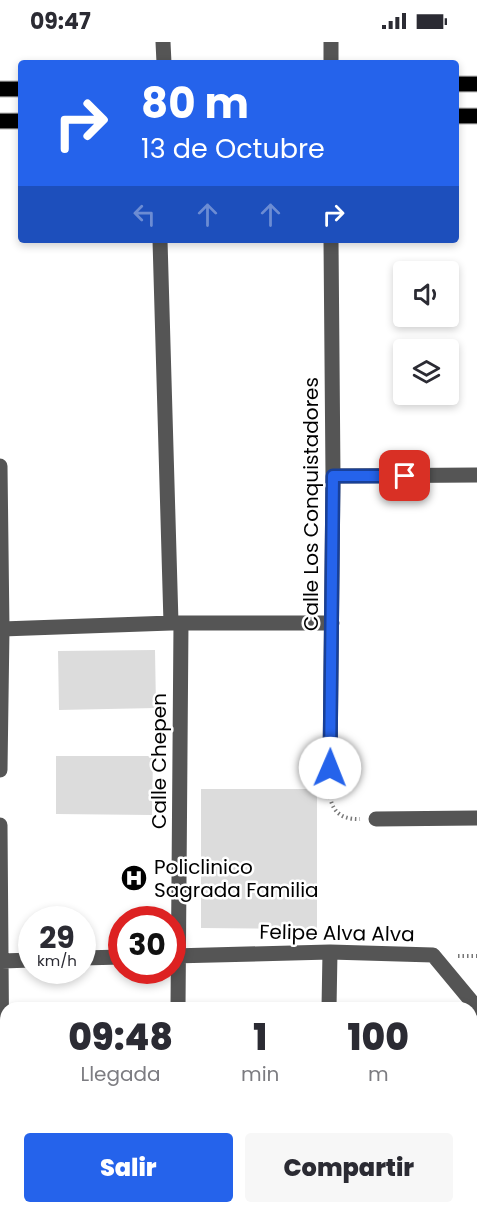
<!DOCTYPE html>
<html lang="es">
<style>
:root{--surface:#fff;--page:#f7f7f7;--text:#2b2b33;--muted:#7c7c81;--accent:#2563eb}
body{margin:0;font-family:Poppins,sans-serif;background:var(--page);color:var(--text);height:100vh;display:flex;flex-direction:column;font-size:22px;white-space:nowrap}
*{box-sizing:border-box;margin:0}
p{font-size:20px;color:var(--muted)}
.icon{flex:none;width:33px;height:33px;fill:none;stroke:currentColor;stroke-width:2;stroke-linecap:round;stroke-linejoin:round}
.map{position:relative;flex:1;overflow:hidden}
.side{position:absolute;left:0px;top:960px;width:477px;height:212px;display:flex;flex-direction:column;background:var(--surface);border-radius:18px 18px 0 0;box-shadow:0 3px 9px #0003}
.side>*{flex:none}
.hud{position:absolute;left:18px;top:18px;width:441px;height:183px;border-radius:6px;box-shadow:0 3px 9px #0003;background:#2563eb;color:#fff;overflow:hidden}
.controls{position:absolute;left:393px;top:219px;display:grid;gap:12px}
.controls a{display:grid;place-items:center;width:66px;height:66px;border-radius:6px;background:var(--surface);box-shadow:0 3px 9px #0003;font-size:30px}
.speed{position:absolute;left:18px;top:864px;display:flex;gap:12px;font-size:30px;font-weight:700;text-align:center}
.speed>*{display:grid;place-content:center;width:78px;height:78px;border-radius:50%;background:var(--surface);box-shadow:0 3px 9px #0003;line-height:1}
.speed small{font-size:15px;font-weight:400}
.speed .limit{border:9px solid #d22;background:#fff;color:#111}
.pin{position:absolute;display:grid;place-items:center;width:51px;height:51px;color:#fff;margin:-26px;border-radius:12px;box-shadow:0 3px 9px #0006}
.me{position:absolute;width:66px;margin:-33px;rotate:1deg;stroke-linejoin:round;filter:drop-shadow(0 0 4px #0008)}
.turn{display:flex;align-items:center;gap:21px;height:126px;padding:0 24px;font-size:27px}
.turn .icon{width:78px;height:78px;stroke-width:2.5}
.turn b{display:block;font-size:42px;line-height:51px}
.lanes{display:flex;align-items:center;height:57px;padding:0 24px;background:#0003;justify-content:center;gap:30px;direction:ltr}
.lanes .off{opacity:.35}
.eta{display:flex;justify-content:space-evenly;align-items:center;height:102px;text-align:center}
.eta b{font-size:36px;font-weight:800;line-height:42px}
.cta{display:flex;gap:12px;margin-top:auto;padding:12px 24px}
.cta a{flex:1;height:69px;border-radius:6px;background:var(--accent);color:#fff;font-size:24px;font-weight:800;line-height:69px;text-align:center}
.cta a+a{background:var(--page);color:var(--text)}
.status{display:flex;justify-content:space-between;align-items:center;height:42px;padding:0 30px;background:var(--surface);direction:ltr}
.status svg{height:16px;fill:currentColor}
.map>svg:first-child{display:block}
.green{fill:#dcdcdc}
.lines{fill:none;stroke-linecap:round;stroke-linejoin:round}
.major-casing{stroke:#dbdbdb;stroke-width:18}
.path{stroke:#777;stroke-width:4;stroke-dasharray:1.5 3;stroke-linecap:butt}
.minor{stroke:#555;stroke-width:15}
.major{stroke:#000;stroke-width:15}
.route-casing{stroke:#184099;stroke-width:15}
.route{stroke:#2563eb;stroke-width:10}
.labels{text-anchor:middle;stroke-width:5;stroke-linejoin:round;paint-order:stroke}
.street-label{font-size:20px;fill:#000;stroke:#fff}
.poi-label{font-size:20px;fill:#000;stroke:#fff;text-anchor:start}
</style>
<div class="status"><b>09:47</b><svg viewBox="0 0 49 12"><path d="M0 12V9h3v3zM5 12V6h3v6zM10 12V3h3v9zM15 12V0h3v12zM26 1h20v11H26zM47 4h2v5h-2z"/></svg></div>
<div class="map">
<svg width="477" height="1171" viewBox="0 0 477 1171">
<rect width="100%" height="100%" fill="#fff"/>
<path class="green" d="M155,608L156,666L59,668L58,609Z
M56,714H153L152,773L56,772Z
M201,747H317V887L201,886Z"/>
<g class="lines">
<defs>
<path id="major" d="M456,42H477
M0,47H21
M456,74H477
M0,79H21"/>
</defs>
<use href="#major" class="major-casing"/>
<path class="path" d="M329,742C329,764 336,778 360,777
M458,914H477"/>
<path class="minor" d="M163,0L164,21
M331,0V21
M160,198L171,581
M0,424L2,587L0,728
M333,434L477,433
M2,587L171,581H332
M330,726L333,434L331,198
M376,777L477,776
M0,783L3,1171
M172,914L330,910L433,913L477,966
M82,916L122,915
M2,919L32,918
M178,966L181,581
M329,966L330,910
M471,1115H477
M327,1166V1171
M175,1171V1166"/>
<use href="#major" class="major"/>
</g>
<g class="lines">
<defs>
<path id="route" d="M330,726L333,434H405"/>
</defs>
<use href="#route" class="route-casing"/>
<use href="#route" class="route"/>
</g>
<defs>
<symbol id="hospital-disc" viewBox="-11 -11 22 22"><circle r="9.5" fill="#000" stroke="#fff"/><path d="M-5-5h3v3.5h4V-5h3V5h-3V1.5h-4V5h-3Z" fill="#fff"/></symbol>
</defs>
<g fill-rule="evenodd">
<use href="#hospital-disc" x="119" y="821" width="30" height="30"/>
</g>
<g class="labels">
<g class="street-label">
<text transform="translate(311 462) rotate(-90)" y="7">Calle Los Conquistadores</text>
<text transform="translate(159 719) rotate(-90)" y="7">Calle Chepen</text>
<text transform="translate(337 891) rotate(1)" y="7">Felipe Alva Alva</text>
</g>
<g class="poi-label">
<text x="154" y="832">Policlinico<tspan x="154" dy="23">Sagrada Familia</tspan></text>
</g>
</g>
</svg>
<div class="controls">
<a><svg class="icon" aria-label="sound" viewBox="0 0 24 24"><path d="M4 9h4l5-4v14l-5-4H4zM17 9q2 3 0 6"/></svg></a>
<a><svg class="icon" aria-label="layers" viewBox="0 0 24 24"><path d="M12 4l9 5-9 5-9-5zM3 14l9 5 9-5"/></svg></a>
</div>
<div class="speed"><div>29<small>km/h</small></div><div class="limit">30</div></div>
<div class="pin" style="left:405px;top:434px;background:#d93025"><svg class="icon" aria-label="arrive" viewBox="0 0 24 24"><path d="M6 21V4h12l-3 4 3 4H6"/></svg></div>
<svg class="me" style="left:330px;top:726px" viewBox="-20 -20 40 40"><circle r="19" fill="#fff"/><path d="M0-13L10 11 0 6-10 11z" fill="#2563eb"/></svg>
<div class="hud">
<div class="turn"><svg class="icon" aria-label="right" viewBox="0 0 24 24"><path d="M7 20v-9h11M14 6l5 5-5 5"/></svg><div><b>80 m</b>13 de Octubre</div></div>
<div class="lanes"><svg class="icon off" aria-label="left" viewBox="0 0 24 24"><path d="M17 20v-9H6M10 6l-5 5 5 5"/></svg><svg class="icon off" aria-label="ahead" viewBox="0 0 24 24"><path d="M12 20V5M6 11l6-6 6 6"/></svg><svg class="icon off" aria-label="ahead" viewBox="0 0 24 24"><path d="M12 20V5M6 11l6-6 6 6"/></svg><svg class="icon" aria-label="right" viewBox="0 0 24 24"><path d="M7 20v-9h11M14 6l5 5-5 5"/></svg></div>
</div>
<section class="side">
<div class="eta">
<div><b>09:48</b><p>Llegada</p></div>
<div><b>1</b><p>min</p></div>
<div><b>100</b><p>m</p></div>
</div>
<div class="cta"><a>Salir</a><a>Compartir</a></div>
</section>
</div>
